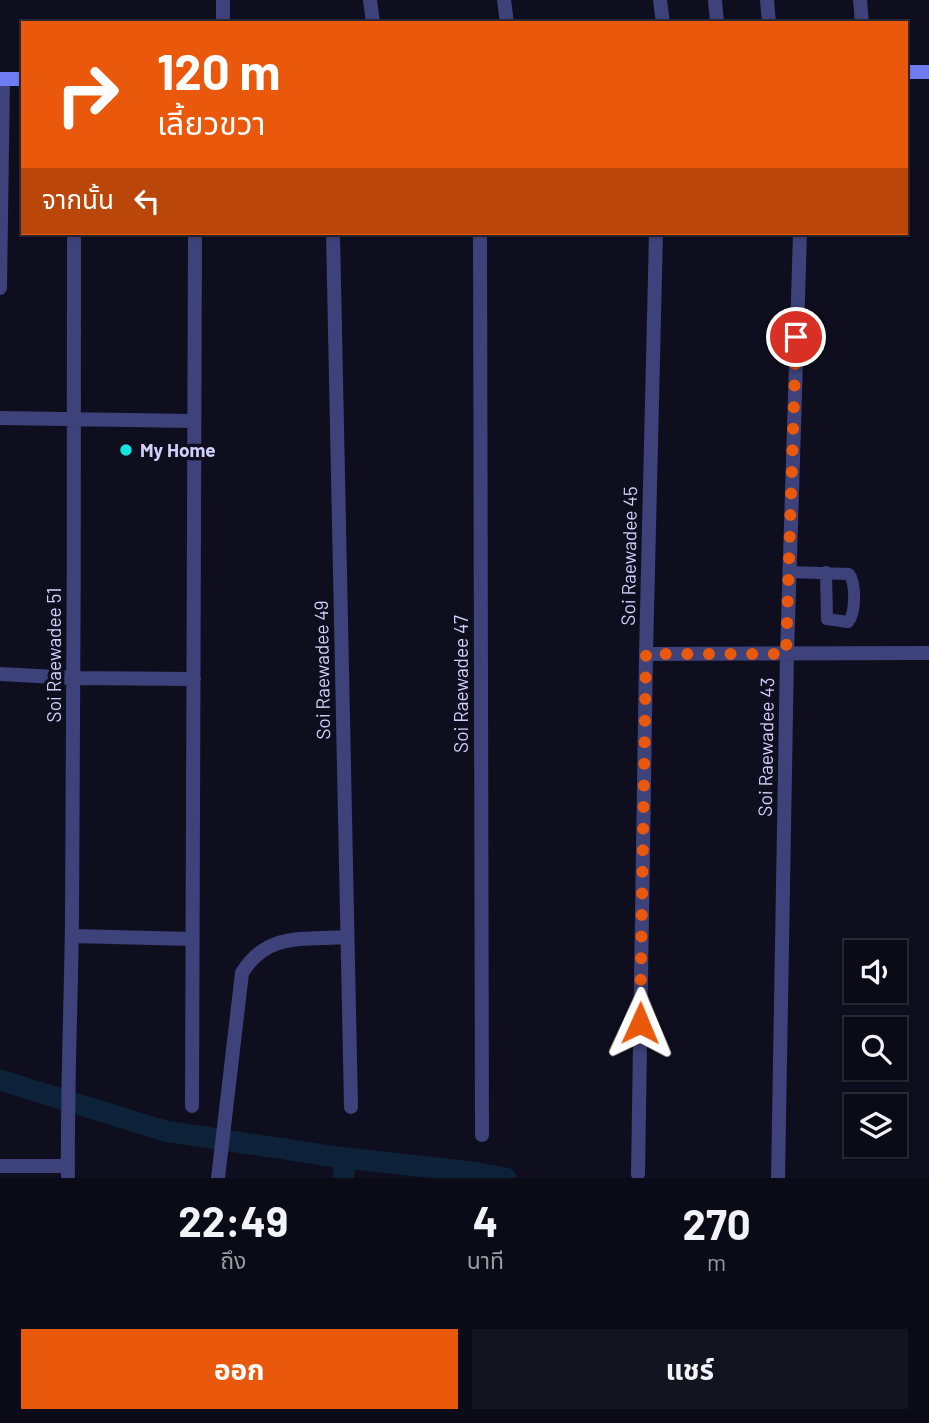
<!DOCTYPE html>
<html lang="th">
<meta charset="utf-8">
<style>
:root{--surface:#0b0a17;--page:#141320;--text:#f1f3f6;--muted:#9a9aa1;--line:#2b2b36;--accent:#ea580c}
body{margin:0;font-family:Barlow,"Noto Sans Thai",sans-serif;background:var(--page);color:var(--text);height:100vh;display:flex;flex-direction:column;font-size:26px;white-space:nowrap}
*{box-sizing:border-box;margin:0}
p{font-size:23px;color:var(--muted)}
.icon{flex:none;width:38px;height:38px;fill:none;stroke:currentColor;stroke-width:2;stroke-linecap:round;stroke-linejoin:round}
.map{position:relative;height:1178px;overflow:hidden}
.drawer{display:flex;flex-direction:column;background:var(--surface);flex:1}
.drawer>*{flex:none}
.guide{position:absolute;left:21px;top:21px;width:887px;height:214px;border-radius:0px;box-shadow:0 2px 5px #0004,0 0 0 2px var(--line);background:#ea580c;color:#fff;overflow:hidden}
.fabs{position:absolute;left:844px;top:940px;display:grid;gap:14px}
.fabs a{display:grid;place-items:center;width:63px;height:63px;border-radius:0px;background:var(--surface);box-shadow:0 2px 5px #0004,0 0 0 2px var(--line);font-size:35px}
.pin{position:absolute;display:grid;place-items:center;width:60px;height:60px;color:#fff;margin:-30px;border:4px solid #fff;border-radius:50%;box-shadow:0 2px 7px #0007}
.me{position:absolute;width:77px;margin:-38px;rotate:1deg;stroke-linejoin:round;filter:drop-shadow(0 0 5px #0008)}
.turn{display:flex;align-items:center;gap:24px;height:147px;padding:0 21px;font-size:32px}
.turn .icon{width:91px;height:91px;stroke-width:2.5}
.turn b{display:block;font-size:49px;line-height:60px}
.then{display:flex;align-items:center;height:66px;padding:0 21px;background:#0003;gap:14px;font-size:26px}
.eta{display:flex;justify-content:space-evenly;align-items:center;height:119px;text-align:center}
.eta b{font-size:42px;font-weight:700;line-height:49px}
.primary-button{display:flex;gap:14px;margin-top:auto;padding:14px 21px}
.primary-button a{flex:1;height:80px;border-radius:0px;background:var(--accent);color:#fff;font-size:28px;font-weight:700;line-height:80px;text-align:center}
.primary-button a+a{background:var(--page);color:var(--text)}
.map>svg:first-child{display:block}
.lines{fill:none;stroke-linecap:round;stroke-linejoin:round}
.canal{stroke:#0d2239;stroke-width:21}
.lane{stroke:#3d427a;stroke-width:12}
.street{stroke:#3d427a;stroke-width:14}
.secondary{stroke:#6f7cf3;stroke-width:14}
.route{stroke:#ea580c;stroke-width:12;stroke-dasharray:0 21.6}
.poi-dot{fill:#13e4e0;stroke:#0f0e1f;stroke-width:2.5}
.labels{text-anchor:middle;stroke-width:7;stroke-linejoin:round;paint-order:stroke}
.poi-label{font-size:19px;font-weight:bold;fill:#d0d0fb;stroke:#0f0e1f;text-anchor:start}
.street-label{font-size:19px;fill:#d0d0fb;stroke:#0f0e1f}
</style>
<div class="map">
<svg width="929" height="1178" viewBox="0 0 929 1178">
<rect width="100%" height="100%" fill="#0f0e1f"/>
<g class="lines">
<path class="canal" d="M0,1080L165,1131L337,1157L472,1172L506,1178
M337,1157L346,1158L343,1178"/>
<path class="lane" d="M789,572L849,574C856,583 856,613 848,622L827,619L826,572"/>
<path class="street" d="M223,0V23
M370,0L373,23
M504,0L507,23
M660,0L663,23
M715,0L717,23
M767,0L769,23
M860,0L862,23
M333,233L351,1107
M480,233L482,1135
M0,288L3,79
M0,418L193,421
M646,654L929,653
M0,674L74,678L194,679
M72,936L192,939
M192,1106L195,233
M0,1166H68
M638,1174L646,654L656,233
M68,1178C67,1092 71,1006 72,919C74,690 74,462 74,233
M218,1178L242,973C267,932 303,940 347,937
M778,1178L787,654L800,233"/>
<path class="secondary" d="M906,72H929
M0,79H23"/>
</g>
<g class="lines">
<path class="route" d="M640,1023L646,654H786L796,337"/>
</g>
<circle class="poi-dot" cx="126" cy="450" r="7"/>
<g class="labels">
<g class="poi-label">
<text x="140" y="457">My Home</text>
</g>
<g class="street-label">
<text transform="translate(629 556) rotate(-89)" y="7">Soi Raewadee 45</text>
<text transform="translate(54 655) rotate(-90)" y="7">Soi Raewadee 51</text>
<text transform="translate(322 670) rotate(-91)" y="7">Soi Raewadee 49</text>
<text transform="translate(461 684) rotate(-90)" y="7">Soi Raewadee 47</text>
<text transform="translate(766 747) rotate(-89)" y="7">Soi Raewadee 43</text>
</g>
</g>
</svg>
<div class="fabs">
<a><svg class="icon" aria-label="sound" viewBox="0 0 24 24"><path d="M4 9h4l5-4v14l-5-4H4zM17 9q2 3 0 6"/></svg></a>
<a><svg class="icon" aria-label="search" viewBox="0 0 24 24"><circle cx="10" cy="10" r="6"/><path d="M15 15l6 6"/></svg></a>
<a><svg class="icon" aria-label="layers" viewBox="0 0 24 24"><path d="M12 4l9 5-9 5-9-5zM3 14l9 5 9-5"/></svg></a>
</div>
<div class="pin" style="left:796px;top:337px;background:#d93025"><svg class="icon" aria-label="arrive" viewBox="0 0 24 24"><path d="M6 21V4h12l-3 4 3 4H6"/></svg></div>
<svg class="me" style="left:640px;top:1023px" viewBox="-20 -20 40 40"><path d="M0-17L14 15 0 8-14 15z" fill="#ea580c" stroke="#fff" stroke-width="4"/></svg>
<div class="guide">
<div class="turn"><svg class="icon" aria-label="right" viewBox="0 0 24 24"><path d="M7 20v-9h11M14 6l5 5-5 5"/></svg><div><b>120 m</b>เลี้ยวขวา</div></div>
<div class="then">จากนั้น<svg class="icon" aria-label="left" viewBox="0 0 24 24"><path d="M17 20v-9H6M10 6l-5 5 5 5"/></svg></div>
</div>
</div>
<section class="drawer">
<div class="eta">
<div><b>22:49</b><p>ถึง</p></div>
<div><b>4</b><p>นาที</p></div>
<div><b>270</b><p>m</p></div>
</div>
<div class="primary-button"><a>ออก</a><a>แชร์</a></div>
</section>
